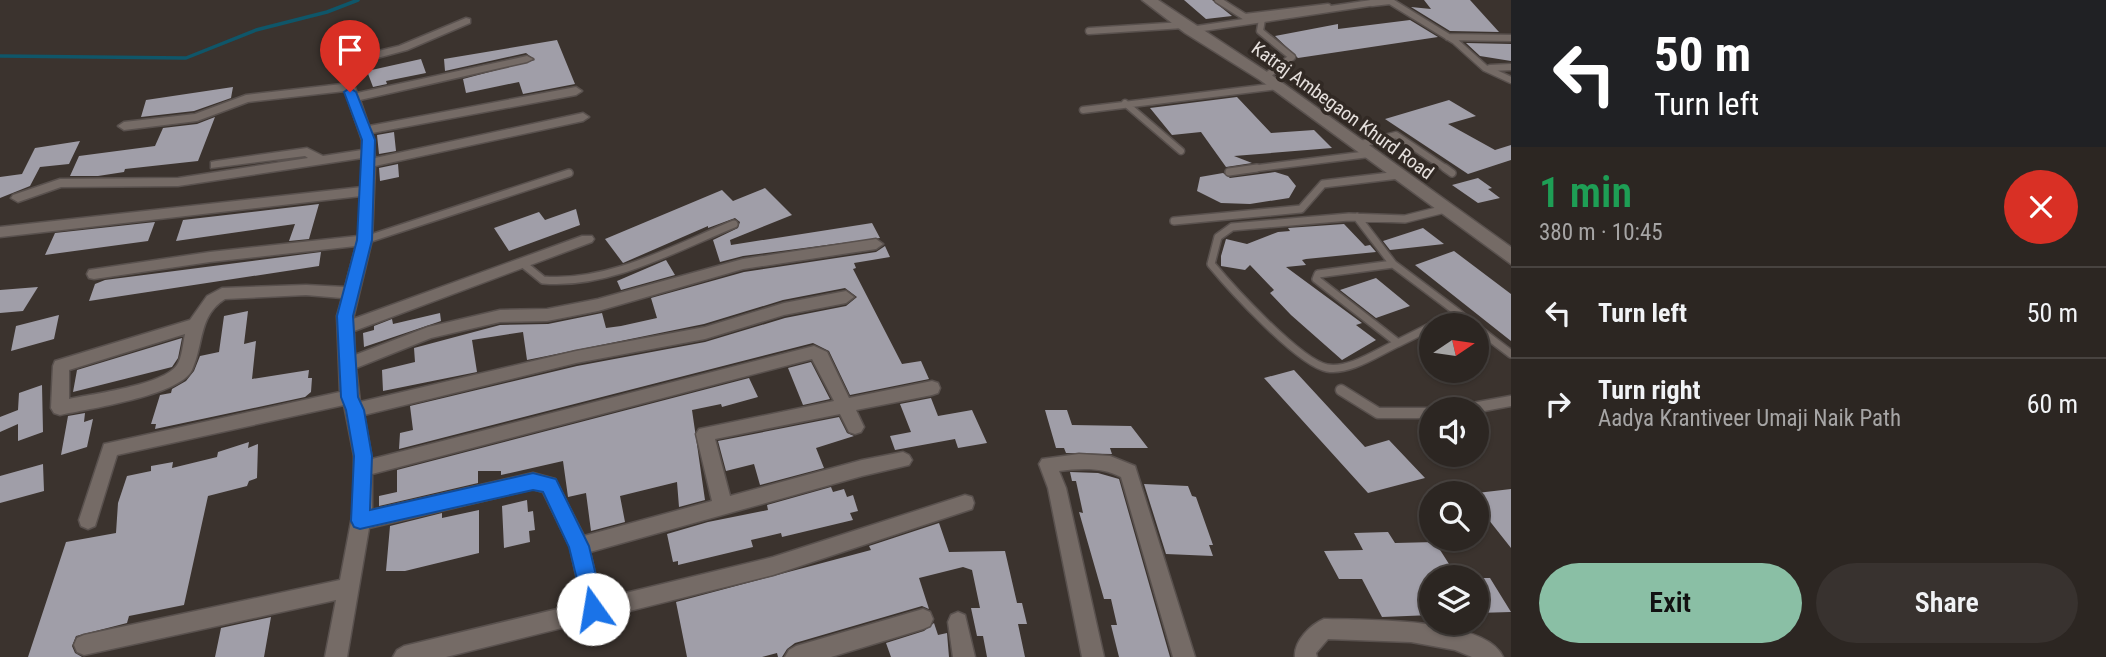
<!DOCTYPE html>
<meta charset="utf-8">
<style>
:root{--surface:#2c2622;--page:#38322f;--text:#f1f3f6;--muted:#a6a5a5;--line:#484340;--accent:#8abfa5}
body{margin:0;font-family:"Roboto Condensed",sans-serif;background:var(--page);color:var(--text);height:100vh;display:flex;flex-direction:column;font-size:26px;white-space:nowrap}
*{box-sizing:border-box;margin:0}
p{font-size:23px;color:var(--muted)}
.icon{flex:none;width:38px;height:38px;fill:none;stroke:currentColor;stroke-width:2;stroke-linecap:round;stroke-linejoin:round}
.map{position:relative;flex:1;overflow:hidden}
.panel{display:flex;flex-direction:column;background:var(--surface);width:595px}
.panel>*{flex:none}
.top-card{background:#202124;color:#fff;overflow:hidden}
.needle{width:46px;rotate:77deg}
.buttons{position:absolute;left:1419px;top:313px;display:grid;gap:14px}
.buttons a{display:grid;place-items:center;width:70px;height:70px;border-radius:50%;background:var(--surface);box-shadow:0 2px 5px #0004,0 0 0 2px var(--line);font-size:35px}
.pin{position:absolute;display:grid;place-items:center;width:60px;height:60px;color:#fff;margin:-72px -30px;border-radius:50% 50% 50% 0;rotate:-45deg;box-shadow:0 0 7px #0007}
.pin .icon{rotate:45deg}
.me{position:absolute;width:77px;margin:-38px;rotate:347deg;stroke-linejoin:round;filter:drop-shadow(0 0 5px #0008)}
.turn{display:flex;align-items:center;gap:24px;height:147px;padding:0 28px;font-size:32px}
.turn .icon{width:91px;height:91px;stroke-width:2.5}
.turn b{display:block;font-size:49px;line-height:60px}
.round{display:grid;place-items:center;flex:none;width:74px;height:74px;border-radius:37px;background:var(--page)}
.headline{display:flex;align-items:center;justify-content:space-between;height:119px;padding:0 28px}
h1{font-size:42px;font-weight:600;line-height:52px;color:#1e9e55}
.button{display:flex;gap:14px;margin-top:auto;padding:14px 28px}
.button a{flex:1;height:80px;border-radius:42px;background:var(--accent);color:#111;font-size:28px;font-weight:600;line-height:80px;text-align:center}
.button a+a{background:var(--page);color:var(--text)}
ul{padding:0;list-style:none}
li{display:flex;align-items:center;gap:21px;height:91px;padding:0 28px;border-top:2px solid var(--line)}
li div{flex:1}
li b{display:block;font-size:26px}
li em{font-style:normal}
main{display:flex;flex:1;min-height:0}
.map>svg:first-child{display:block}
.lines{fill:none;stroke-linecap:round;stroke-linejoin:round}
.stream{stroke:#0f5669;stroke-width:3.5}
.building{fill:#a09ea8}
.lane-far2-casing{stroke:#59514e;stroke-width:9}
.lane-far1-casing{stroke:#59514e;stroke-width:10}
.lane-casing{stroke:#59514e;stroke-width:13}
.street-casing{stroke:#59514e;stroke-width:3}
.secondary-casing{stroke:#59514e;stroke-width:3}
.lane-far2{stroke:#756b66;stroke-width:6}
.lane-far1{stroke:#756b66;stroke-width:7}
.lane{stroke:#756b66;stroke-width:10}
.street{fill:#756b66;fill-rule:evenodd}
.secondary{fill:#756b66;fill-rule:evenodd}
.route{fill:#1a73e8;stroke:#114b97;stroke-width:2}
.labels{text-anchor:middle;stroke-width:7;stroke-linejoin:round;paint-order:stroke}
.far-street-label{font-size:19px;fill:#e6e0dd;stroke:#312924}
</style>
<main>
<div class="map">
<svg width="1511" height="657" viewBox="0 0 1511 657">
<rect width="100%" height="100%" fill="#3b332e"/>
<g class="lines">
<path class="stream" d="M0,56L186,58L256,30L327,12L358,0"/>
</g>
<path class="building" d="M1184,0H1212L1232,16L1206,19Z
M1424,0H1470L1499,32L1450,31L1411,7L1431,9Z
M1410,20L1438,37L1298,58L1275,36L1338,24V29Z
M557,40L575,84L523,94L519,82L466,93L463,79L535,60L526,53L445,71L444,59Z
M1466,43L1511,44V61L1480,56Z
M421,59L426,73L386,81L387,84L373,87L367,71Z
M233,87L231,98L194,111L141,117L146,100Z
M1237,97L1271,133L1314,130L1332,148L1234,156L1252,163L1226,167L1201,132L1172,135L1150,108Z
M1449,100L1476,116L1448,124L1495,150L1511,145V160L1468,174L1385,119Z
M215,117L198,161L125,169L124,172L98,176H70L79,156L155,146L163,128L197,124Z
M394,132L396,151L379,154L377,135Z
M80,141L69,164L40,167L30,186L0,198V177L22,174L35,148Z
M398,164L399,177L380,181L379,168Z
M1275,172L1288,176L1296,186L1289,198L1250,204L1221,203L1197,191L1200,177L1223,173L1230,178Z
M1478,178L1492,188L1488,189L1500,198L1478,203L1452,185Z
M765,188L792,215L730,240L731,245L872,223L880,238L743,256L720,262L713,240L738,228L740,222L735,218L708,228V226L623,263L605,239L722,190L733,201Z
M319,204L309,239L289,241L295,224L176,241L183,220Z
M576,209L580,225L509,251L494,228L539,212L545,220Z
M155,222L148,241L45,255L55,233Z
M1344,224L1365,246L1370,245L1376,252L1306,259L1302,260L1306,265L1286,267L1362,323L1356,325L1376,340L1342,360L1291,315L1270,293L1274,290L1250,265L1245,270L1221,266V256L1226,239L1247,244L1278,232L1290,231L1288,228Z
M1423,228L1444,244L1390,250L1383,241Z
M885,246L890,257L854,263L856,268L853,269L902,364L921,361L929,379L850,395L829,351L813,343L399,449L400,433L413,430L410,406L577,366L705,342L785,318L846,306L857,297L845,288L783,300L704,324L527,360L523,332L472,340L477,372L383,391L382,370L415,362L414,348L500,325L548,324L602,313L606,328L621,326L657,318L651,298L744,272L876,252Z
M1454,251L1511,294V341L1415,265Z
M321,252L319,266L89,301L95,284L105,280Z
M666,260L675,275L621,290L617,281Z
M1376,278L1410,306L1376,318L1340,290Z
M38,287L23,311L0,313V290Z
M248,311L244,344L256,341L252,379L309,370L308,378H312L311,392L305,397L155,429L156,424H151L160,395L171,393L172,389L186,381L194,371L200,356L219,352L224,316Z
M440,313L441,321L364,347L363,333L374,330V326L392,319L393,324Z
M59,315L54,339L11,351L16,326Z
M182,338L178,358L172,367L73,392L77,370Z
M811,362L830,399L803,405L788,368Z
M1294,370L1365,447L1389,440L1425,478L1368,493L1264,378Z
M749,378L758,397L722,407L721,404L692,410L705,500L679,507L677,482L620,496L625,522L591,531L586,493L568,497L563,461L501,475V471H478V483L379,506V496L397,492V470Z
M42,385L43,432L18,441V424L0,432V417L18,410L19,393Z
M931,398L938,416L972,410L987,443L958,448L955,439L895,450L890,436L911,432L900,404Z
M1045,410H1067L1072,425L1131,426L1148,448H1110L1112,454L1066,453L1064,448H1056Z
M85,413L84,422L93,419L87,447L61,455L68,416Z
M839,417L847,433L854,436L816,448L824,468L760,485L754,464L726,471L718,441Z
M249,442L248,448L258,444L257,478L249,481L247,486L208,496L184,605L129,616L127,623L76,636L72,646L75,653L82,657H28L66,542L116,533L118,503L127,476L151,471V466L173,462L172,468L217,457L218,452Z
M43,464L44,491L0,503V476Z
M1070,472L1098,473L1119,479L1170,657H1119L1111,625H1117L1111,599H1104L1079,512L1083,513L1076,481H1072Z
M1144,484L1188,486L1192,496L1196,497L1213,545H1209L1213,556L1166,554Z
M831,487L833,492L844,489L847,497L853,495L858,511L850,513L853,520L782,537L781,533L751,540L753,547L678,565V561L673,562L667,534L708,522L768,510L767,505Z
M1511,489V548L1477,505V493Z
M527,500L528,512L533,511L535,530L529,531L530,542L504,548L502,506Z
M479,510V553L405,571H386L390,526L442,513V518Z
M939,523L949,552L1005,551L1017,603H1022L1027,624H1018L1025,657H987L983,636H977L971,608H980L972,570L963,567L919,578L929,609L922,606L795,643L787,649L782,657H778L777,653L762,657H687L676,602L871,550L869,546Z
M1388,532L1395,543L1435,542L1456,575L1432,576V615L1382,617L1362,579H1339L1324,551L1363,550L1354,533Z
M1477,578H1490L1511,612L1477,613Z
M271,617L264,657H215L221,628Z
M934,623L938,635L947,633L949,657H891L886,643L924,631Z"/>
<g class="lines">
<defs>
<path id="lane-far2" d="M1218,0L1245,17L1328,7
M1372,3L1390,1L1455,41L1485,68L1511,80
M1262,19L1260,31L1292,57L1265,77
M1089,31L1183,25
M1448,37L1511,38
M1490,68L1511,67
M1125,103L1181,151
M1083,110L1278,86
M1357,145L1396,135L1448,170
M1243,170L1369,154"/>
<path id="lane-far1" d="M1445,168L1452,173
M1229,172L1257,168
M1357,217L1393,264L1457,312
M1174,221L1301,209L1323,184L1399,175
M365,240L569,173
M522,263L543,280C608,286 675,248 734,224
M1393,264L1318,274L1316,279L1398,343L1432,326
M1432,326L1457,312L1474,326
M1477,328L1511,354
M1398,343C1378,352 1350,372 1327,368C1299,363 1230,287 1211,264L1218,237L1232,227L1349,217L1405,219L1445,209"/>
<path id="lane" d="M1341,390L1378,413H1432
M1462,410L1511,401"/>
<path id="street" d="M1371,0L1376,1V5L1190,33L1185,30L1190,27Z
M466,18L470,19V23L407,50L347,66L357,93L527,56L533,59L527,62L360,100L369,126L576,87L582,91L576,95L372,133L375,158L583,113L589,117L583,121L375,166L372,240L353,319L582,236H592L594,239L592,242L354,331L355,355L428,327L500,310L547,309L598,299L743,259L876,239L883,244L876,249L743,269L598,311L547,321L500,322L431,338L356,368L360,402L576,351L705,327L784,303L846,291L854,297L846,303L784,315L705,339L576,363L364,415L372,459L814,346L827,352L849,398L932,381L938,383L940,388L938,393L932,395L856,410L864,427L861,432L855,434L849,432L840,414L715,439L730,496L862,460L903,452L909,455L912,460L909,465L862,476L590,552L601,599L773,557L965,495L972,497L974,503L972,509L773,575L446,657H393L397,650L404,646L582,603L570,547L543,492L533,489L369,528L347,657H325L336,600L84,655L77,652L74,645L77,638L84,635L340,580L354,506V456L344,405L117,455L95,526L88,529L81,526L79,520L104,444L340,392L337,316L342,298L306,295L225,299C198,316 204,344 192,370C179,396 87,409 60,415L54,413L51,408L53,366L55,361L190,320L207,296L222,288L306,285L345,287L356,246L210,262L94,279L89,278L87,274L89,270L210,252L358,236L361,196L0,237V227L362,187V158L178,186L61,187L18,202L11,198L13,195L60,179L178,178L308,158L305,156L211,168V162L216,161L307,148L323,156L362,150V140L345,91L248,102L197,121L124,130L118,126L124,122L195,114L246,95L342,84L333,58L335,56H343L345,59L399,46ZM185,334C183,343 182,358 177,365C164,385 92,394 69,399V370ZM812,359L834,401L699,429L696,434L712,501L584,536L555,479L533,473L372,510V474Z
M1079,454L1110,456L1135,466L1195,657H1173L1121,477C1102,467 1081,468 1059,471L1066,488L1104,657H1082L1048,488L1039,464L1042,459Z
M923,609L930,612L933,619L930,626L923,629L831,657H785L789,650L796,646Z
M958,612L965,615L975,657H953L948,622L951,615Z
M1324,619C1362,620 1486,617 1503,657H1472L1455,650L1411,642L1328,639L1316,653L1317,657H1295C1294,641 1310,625 1324,619Z"/>
<path id="secondary" d="M1142,0H1158L1270,74L1511,247V264L1260,80L1185,33Z"/>
</defs>
<use href="#lane-far2" class="lane-far2-casing"/>
<use href="#lane-far1" class="lane-far1-casing"/>
<use href="#lane" class="lane-casing"/>
<use href="#street" class="street-casing"/>
<use href="#secondary" class="secondary-casing"/>
<use href="#lane-far2" class="lane-far2"/>
<use href="#lane-far1" class="lane-far1"/>
<use href="#lane" class="lane"/>
<use href="#street" class="street"/>
<use href="#secondary" class="secondary"/>
</g>
<path class="route" d="M350,88L356,92L375,140L372,240L353,316L358,397L364,410L372,456L370,510L533,473L556,479L589,546L604,609L601,616L593,619L586,616L569,547L543,492L533,490L360,529L354,527L351,521L354,456L346,410L341,397L337,316L357,240L362,140L344,92Z"/>
<g class="labels">
<g class="far-street-label">
<text transform="translate(1343 110) rotate(36)" y="7">Katraj Ambegaon Khurd Road</text>
</g>
</g>
</svg>
<div class="buttons">
<a><svg class="needle" viewBox="-14 -14 28 28"><path d="M0-13l5 13h-10z" fill="#e53935"/><path d="M0 13l5-13h-10z" fill="#a6a5a5"/></svg></a>
<a><svg class="icon" aria-label="sound" viewBox="0 0 24 24"><path d="M4 9h4l5-4v14l-5-4H4zM17 9q2 3 0 6"/></svg></a>
<a><svg class="icon" aria-label="search" viewBox="0 0 24 24"><circle cx="10" cy="10" r="6"/><path d="M15 15l6 6"/></svg></a>
<a><svg class="icon" aria-label="layers" viewBox="0 0 24 24"><path d="M12 4l9 5-9 5-9-5zM3 14l9 5 9-5"/></svg></a>
</div>
<div class="pin" style="left:350px;top:92px;background:#d93025"><svg class="icon" aria-label="arrive" viewBox="0 0 24 24"><path d="M6 21V4h12l-3 4 3 4H6"/></svg></div>
<svg class="me" style="left:593px;top:609px" viewBox="-20 -20 40 40"><circle r="19" fill="#fff"/><path d="M0-13L10 11 0 6-10 11z" fill="#1a73e8"/></svg>
</div>
<section class="panel">
<div class="top-card">
<div class="turn"><svg class="icon" aria-label="left" viewBox="0 0 24 24"><path d="M17 20v-9H6M10 6l-5 5 5 5"/></svg><div><b>50 m</b>Turn left</div></div>
</div>
<div class="headline"><div><h1>1 min</h1><p>380 m · 10:45</p></div><a class="round" style="background:#d93025;color:#fff"><svg class="icon" aria-label="close" viewBox="0 0 24 24"><path d="M6 6l12 12M18 6L6 18"/></svg></a></div>
<ul>
<li><svg class="icon" aria-label="left" viewBox="0 0 24 24"><path d="M17 20v-9H6M10 6l-5 5 5 5"/></svg><div><b>Turn left</b></div><em>50 m</em></li>
<li><svg class="icon" aria-label="right" viewBox="0 0 24 24"><path d="M7 20v-9h11M14 6l5 5-5 5"/></svg><div><b>Turn right</b><p>Aadya Krantiveer Umaji Naik Path</p></div><em>60 m</em></li>
</ul>
<div class="button"><a>Exit</a><a>Share</a></div>
</section>
</main>
